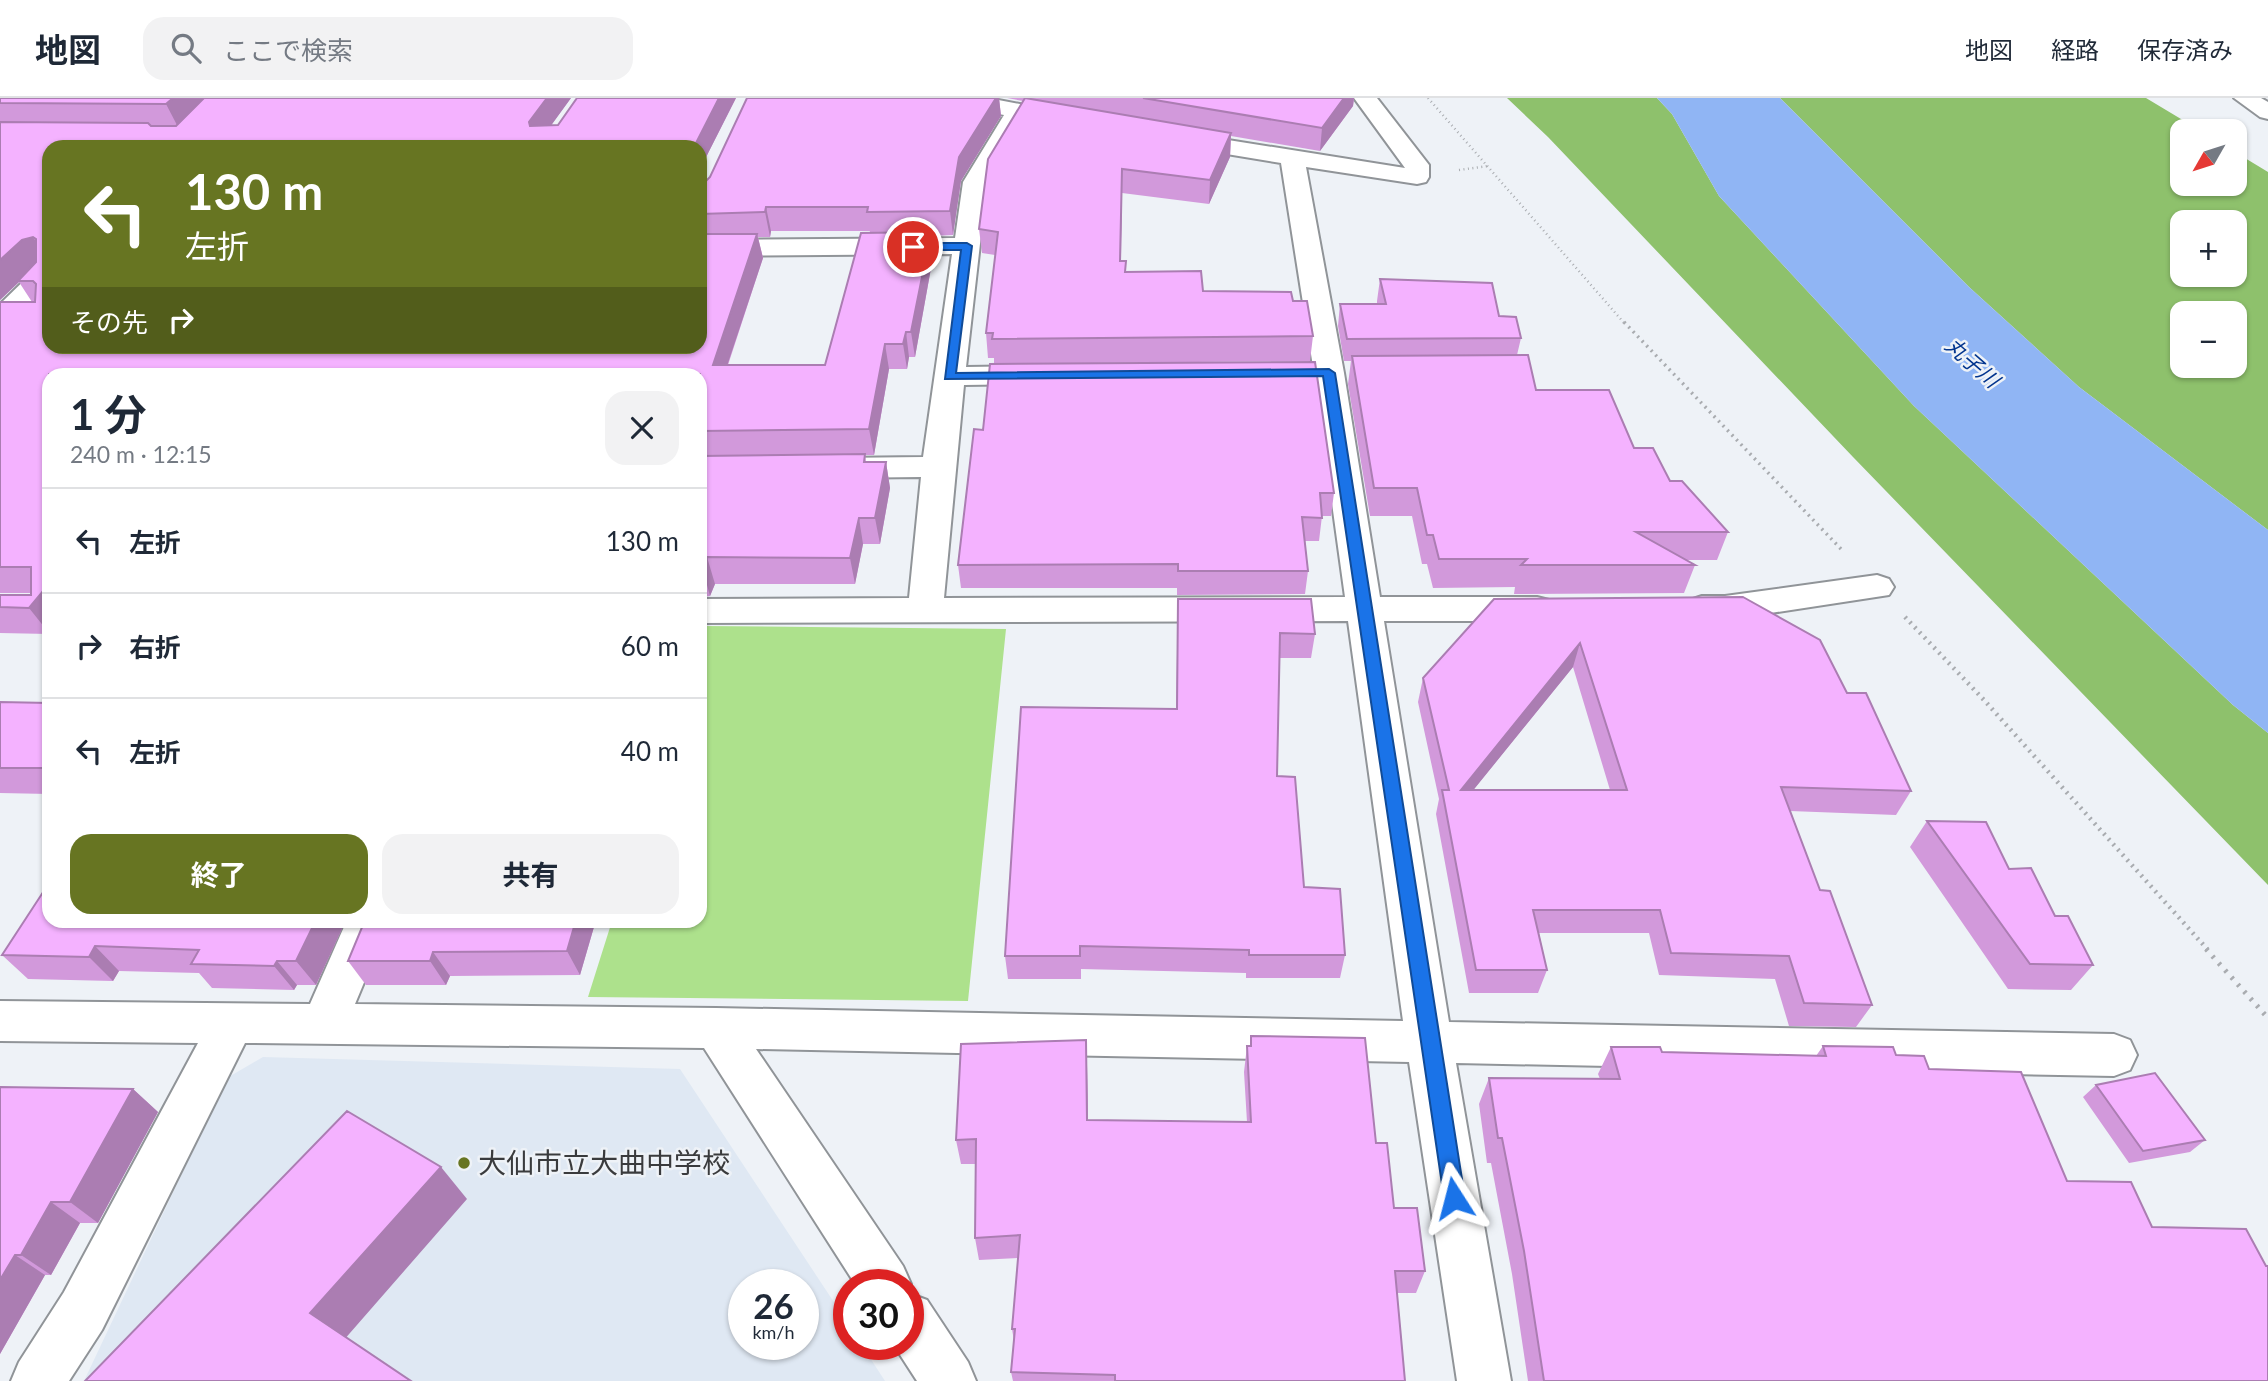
<!DOCTYPE html>
<html lang="ja">
<meta charset="utf-8">
<style>
:root{--surface:#fff;--page:#f2f2f3;--text:#1f2937;--muted:#747a83;--line:#e0e1e3;--accent:#677522}
body{margin:0;font-family:Lato,"Noto Sans JP",sans-serif;background:var(--page);color:var(--text);height:100vh;display:flex;flex-direction:column;font-size:26px;white-space:nowrap}
*{box-sizing:border-box;margin:0}
p{font-size:23px;color:var(--muted)}
.icon{flex:none;width:38px;height:38px;fill:none;stroke:currentColor;stroke-width:2;stroke-linecap:round;stroke-linejoin:round}
.map{position:relative;flex:1;overflow:hidden}
.details{position:absolute;left:42px;top:270px;width:665px;height:560px;display:flex;flex-direction:column;background:var(--surface);border-radius:21px;box-shadow:0 2px 5px #0004}
.details>*{flex:none}
.hud{position:absolute;left:42px;top:42px;width:665px;height:214px;border-radius:21px;box-shadow:0 2px 5px #0004;background:#677522;color:#fff;overflow:hidden}
.needle{width:46px;rotate:231deg}
.tools{position:absolute;left:2170px;top:21px;display:grid;gap:14px}
.tools a{display:grid;place-items:center;width:77px;height:77px;border-radius:14px;background:var(--surface);box-shadow:0 2px 5px #0004;font-size:35px}
.speed{position:absolute;left:728px;top:1171px;display:flex;gap:14px;font-size:35px;font-weight:700;text-align:center}
.speed>*{display:grid;place-content:center;width:91px;height:91px;border-radius:50%;background:var(--surface);box-shadow:0 2px 5px #0004;line-height:1}
.speed small{font-size:18px;font-weight:400}
.speed .limit{border:10px solid #d22;background:#fff;color:#111}
.pin{position:absolute;display:grid;place-items:center;width:60px;height:60px;color:#fff;margin:-30px;border:4px solid #fff;border-radius:50%;box-shadow:0 2px 7px #0007}
.me{position:absolute;width:77px;margin:-38px;rotate:351deg;stroke-linejoin:round;filter:drop-shadow(0 0 5px #0008)}
.turn{display:flex;align-items:center;gap:24px;height:147px;padding:0 28px;font-size:32px}
.turn .icon{width:91px;height:91px;stroke-width:2.5}
.turn b{display:block;font-size:49px;line-height:60px}
.then{display:flex;align-items:center;height:66px;padding:0 28px;background:#0003;gap:14px;font-size:26px}
.round{display:grid;place-items:center;flex:none;width:74px;height:74px;border-radius:21px;background:var(--page)}
.summary{display:flex;align-items:center;justify-content:space-between;height:119px;padding:0 28px}
h1{font-size:42px;font-weight:700;line-height:52px}
.primary-button{display:flex;gap:14px;margin-top:auto;padding:14px 28px}
.primary-button a{flex:1;height:80px;border-radius:21px;background:var(--accent);color:#fff;font-size:28px;font-weight:700;line-height:80px;text-align:center}
.primary-button a+a{background:var(--page);color:var(--text)}
ul{padding:0;list-style:none}
li{display:flex;align-items:center;gap:21px;height:105px;padding:0 28px;border-top:2px solid var(--line)}
li div{flex:1}
li b{display:block;font-size:26px}
li em{font-style:normal}
header{display:flex;align-items:center;gap:42px;box-sizing:border-box;height:98px;padding:0 35px;background:var(--surface);border-bottom:2px solid var(--line)}
header strong{font-size:33px}
nav{display:flex;gap:38px;margin-inline-start:auto;font-size:24px}
.search{width:490px;height:63px;background:var(--page);display:flex;align-items:center;gap:18px;box-sizing:border-box;padding:0 24px;border-radius:21px;color:var(--muted);font-size:26px}
.map>svg:first-child{display:block}
.built{fill:#dfe8f3;fill-rule:evenodd}
.green{fill:#ade18c}
.forest{fill:#8ec16c;fill-rule:evenodd}
.water{fill:#90b5f4}
.lines{fill:none;stroke-linecap:round;stroke-linejoin:round}
.minor-casing{stroke:#909498;stroke-width:4}
.path-far3{stroke:#a9acb0;stroke-width:2.5;stroke-dasharray:1 3.5;stroke-linecap:butt}
.path-far2{stroke:#a9acb0;stroke-width:3.5;stroke-dasharray:2 4.5;stroke-linecap:butt}
.path-far1{stroke:#a9acb0;stroke-width:4.5;stroke-dasharray:2 5;stroke-linecap:butt}
.path{stroke:#a9acb0;stroke-width:5;stroke-dasharray:2.5 7;stroke-linecap:butt}
.minor{fill:#fff;fill-rule:evenodd}
.wall{fill:#d299db;fill-rule:evenodd}
.shaded-wall{fill:#ab7db2}
.building{fill:#f4b2ff;stroke:#ab7db2;stroke-width:2;fill-rule:evenodd}
.route{fill:#1a73e8;stroke:#114b97;stroke-width:2}
.poi-dot{fill:#677522;stroke:#eef2f7;stroke-width:2.5}
.labels{text-anchor:middle;stroke-width:5;stroke-linejoin:round;paint-order:stroke}
.far-water-label{font-size:21px;font-style:italic;fill:#03358e;stroke:#eef2f7}
.near-poi-label{font-size:28px;fill:#3a3b3d;stroke:#eef2f7;text-anchor:start}
</style>
<header>
<strong>地図</strong>
<div class="search"><svg class="icon" aria-label="search" viewBox="0 0 24 24"><circle cx="10" cy="10" r="6"/><path d="M15 15l6 6"/></svg>ここで検索</div>
<nav><a>地図</a><a>経路</a><a>保存済み</a></nav>
</header>
<div class="map">
<svg width="2268" height="1283" viewBox="0 0 2268 1283">
<rect width="100%" height="100%" fill="#eef2f7"/>
<path class="built" d="M263,959L680,971L849,1227V1246H861L885,1283H84L227,980ZM744,1186H803V1246H744Z"/>
<path class="green" d="M704,528L1006,531L968,903L588,899L612,823L700,822V541Z"/>
<path class="forest" d="M1507,0H1657L1672,16L1719,98L1914,308L2233,607L2268,635V787L1853,359L1548,39Z
M1780,0H2146L2201,33H2182V86H2235V54L2268,74V432L2079,289L1969,189ZM2182,124H2235V177H2182ZM2182,215H2235V268H2182Z"/>
<path class="water" d="M1657,0H1780L1969,189L2079,289L2268,432V635L2233,607L1914,308L1719,98L1672,16Z"/>
<g class="lines">
<defs>
<path id="minor" d="M941,0H988L1067,15L1075,17L1079,22L1075,27L1067,29L1025,21L987,84L966,269L1042,268L1052,271L1057,277L1052,283L1042,286L964,287L944,500L1345,499L1314,275L1281,65L1178,48L1170,46L1166,41L1170,36L1178,34L1405,70L1354,0H1377L1429,67V79L1426,84L1417,86L1306,69L1344,275L1380,499H1537L1549,502L1555,511L1549,520L1537,523H1384L1449,924L2114,936L2130,942L2137,957L2130,972L2114,978L1456,965L1511,1283H1457L1409,964L756,951L903,1168L911,1186L908,1192V1186H855L704,950L245,945L102,1232L69,1283H11L19,1264L64,1194L198,945L0,943V903L310,906L347,822H390L355,906L716,910L1403,923L1348,523L700,525V501L909,500L921,379L836,380L825,377L820,370L825,363L836,360L923,359L952,156L700,158V142L955,140L963,84L1004,17L944,5Z
M2234,0H2261L2268,4V21L2260,19Z
M49,166V189L10,228L0,230V206L39,168Z
M1877,477L1889,481L1894,489L1889,497L1725,522H1702L1690,518L1684,510L1690,502L1702,498H1725Z
M908,1195L927,1202L968,1264L976,1283H917L893,1246H908Z"/>
</defs>
<use href="#minor" class="minor-casing"/>
<path class="path-far3" d="M1428,0L1625,226
M1459,72L1488,68"/>
<path class="path-far2" d="M1624,224L1841,451"/>
<path class="path-far1" d="M1905,519L1984,602L2208,852"/>
<path class="path" d="M2206,851L2268,920"/>
<use href="#minor" class="minor"/>
</g>
<path class="wall" d="M0,0H571L551,27H558L577,0H736L700,71L49,49L287,252H291L294,248H610L609,252L700,248V87L704,85L710,79L747,0H999L1001,18L961,83L953,137L931,138L933,159L915,259H909L907,271H889L874,357H865L866,364H886L890,390L880,446H863L855,486H715L710,498L700,499V276H49V536L0,535V497H31V495H0V204H32L19,184L0,202ZM771,133H870L825,267H728L763,160L758,139H770Z
M1007,0H1354L1353,8L1320,53L1231,38L1230,59L1209,106L1122,95L1121,163L1126,174L1203,193L1293,203L1313,238L1310,263L994,266V260H988L986,235L995,157L982,155L979,131L1023,3Z
M1380,181L1499,218L1521,240L1517,257L1536,292L1634,350L1670,383L1728,434L1717,462H1686L1695,467L1684,495L1514,496L1515,489L1433,490L1427,466H1422L1412,418H1370L1348,286L1351,263H1344L1338,228L1340,206H1377V203Z
M974,331L1334,395L1331,418H1322L1319,443H1305L1308,473L1305,496L1177,497V490H961L958,467Z
M1178,501L1315,536L1311,560H1280L1277,678L1304,789L1345,857L1340,880H1246V875L1081,871V881H1008L1005,858L1176,611Z
M1494,501L1847,595L1911,693L1896,717L1790,713L1820,792L1872,907L1856,929L1789,928L1775,881L1659,877L1649,835H1539L1547,872L1538,895H1469L1436,716L1439,701L1418,604L1423,580ZM1573,569L1610,692H1473Z
M0,604L49,605V696L0,695Z
M1927,723L2009,771L2055,818L2093,867L2071,892L2008,891L1910,749Z
M49,822H346L316,887H297L294,892L212,890L199,875L119,873L113,883L28,881L2,857Z
M596,822L580,877L450,878L446,887H366L348,863Z
M1251,938L1376,1045L1394,1110L1425,1173L1416,1195H1397L1405,1283H1013L1011,1274L1014,1243L1012,1231L1018,1160L979,1162L975,1140L976,1066H961L956,1042L1087,967L1088,1022L1247,1024L1244,974L1247,948H1250Z
M1823,948L1896,957L1929,971L2067,1083L2152,1129L2266,1168L2268,1283H1528L1512,1176L1491,1065H1487L1479,1006L1489,980L1600,981L1598,976L1611,949L1662,954L1816,958Z
M2096,987L2205,1042L2190,1054L2129,1065L2083,999Z
M0,989L133,991L158,1014L98,1125H80L51,1177H45L0,1256Z"/>
<path class="shaded-wall" d="M173,0H207L178,29L166,6Z
M547,0H571L537,47L529,24Z
M719,0H736L700,71V49H694Z
M996,0H999L1001,18L961,83L953,137L950,113L959,59Z
M1344,0H1354L1353,8L1320,53L1322,30Z
M1231,35L1230,59L1209,106L1210,82Z
M1122,71V95L1120,187V163Z
M766,109L771,133L770,139L765,114Z
M931,134L933,159L915,259L911,234Z
M757,136L763,160L719,292L713,267Z
M33,139L48,163L18,183L19,184L0,202V162L22,142Z
M906,234L909,259L907,271L903,246Z
M885,246L889,271L874,357L869,331Z
M258,248H289L271,274L258,253Z
M592,248H610L599,276L590,253Z
M886,364L890,390L880,446L875,420Z
M859,420L863,446L855,486L850,460Z
M707,459L715,486L710,498L703,472Z
M49,486V535L29,510Z
M1580,545L1573,569L1454,716L1461,692Z
M316,822H346L316,887L296,863Z
M576,822H596L580,877L567,853Z
M95,848L119,873L113,883L89,859Z
M433,854L450,878L446,887L430,863Z
M277,863L297,887L294,892L274,868Z
M1086,942L1087,967L1088,1047L1087,1022Z
M133,991L158,1014L98,1125L70,1104Z
M441,1069L467,1101L343,1243L310,1215Z
M51,1104L80,1125L51,1177L21,1157Z
M15,1157L45,1177L0,1256V1182Z"/>
<path class="building" d="M0,0H173L166,6L0,5Z
M204,0H547L529,24L530,28L558,27L577,0H719L694,49H49V248H258V253L291,252L294,248H592L590,253L624,252L625,248H700V136H757L713,267H825L861,135L931,134L911,234H906L903,246H885L869,331L700,333V276H49V486L29,510L0,509V497H31V469H0V204H35L36,186L33,183H18L36,164V141L33,139L22,142L0,162V24L148,25L151,28H176Z
M747,0H996L959,59L950,113L867,114L868,109H766L765,114L700,116V87L704,85L710,79Z
M1025,0L1231,35L1210,82L1122,71L1120,163H1126L1125,174L1201,173L1203,193L1291,194L1293,203H1307L1313,238L992,241L993,235H986L998,134L979,131L988,61Z
M1143,0H1344L1322,30Z
M1380,181L1492,185L1499,218L1516,219L1521,240L1347,241L1340,206H1386Z
M1528,257L1536,292H1609L1634,350H1653L1670,383H1682L1728,434H1636L1695,467H1521L1527,461H1439L1433,437H1427L1417,390H1374L1352,258Z
M1315,264L1334,395H1320L1322,420L1302,419L1308,473H1178V466L958,467L974,331L983,332L990,266Z
M865,356L864,364H886L875,420H859L850,460L707,459L703,472H700V358Z
M1743,499L1820,542L1847,595H1866L1911,693L1781,689L1820,792L1830,793L1872,907L1804,905L1789,858L1671,855L1660,812H1533L1547,872H1476L1442,692H1449L1423,580L1494,501ZM1580,545L1627,692H1461Z
M1178,501H1311L1315,536L1280,535L1277,678L1295,679L1304,789L1340,791L1345,857H1249V852L1080,848V858H1005L1021,609L1177,611Z
M0,604L49,605V670H0Z
M1927,723L1986,724L2009,771L2031,770L2055,818H2068L2093,867L2030,866Z
M49,785V822H316L296,863H277L274,868L191,866L199,852L95,848L89,859L2,857Z
M365,822H576L567,853L433,854L430,863H348Z
M1251,938L1365,940L1376,1045H1387L1394,1110H1417L1425,1173H1395L1405,1283H1115V1277L1011,1274L1015,1231H1012L1020,1137L975,1140L976,1041L956,1042L961,946L1086,942L1087,1022L1251,1024L1247,948H1251Z
M1823,948L1893,949L1896,957L1924,958L1929,971L2021,974L2067,1083L2131,1084L2152,1129L2246,1131L2266,1168H2268V1283H1544L1524,1153L1502,1040H1498L1489,980L1620,981L1611,949H1660L1662,954L1826,958Z
M2155,975L2205,1042L2143,1053L2096,987Z
M0,989L133,991L70,1104H51L21,1157H15L0,1182Z
M347,1013L441,1069L310,1215L411,1283H85Z"/>
<path class="route" d="M967,145L972,148L956,275L1329,271L1335,275L1465,1100L1462,1107L1454,1110L1447,1107L1444,1100L1323,278L945,281L961,152H913L908,149L913,145Z"/>
<circle class="poi-dot" cx="464" cy="1065" r="7"/>
<g class="labels">
<g class="far-water-label">
<text transform="translate(1972 265) rotate(41)" y="7">丸子川</text>
</g>
<g class="near-poi-label">
<text x="478" y="1075">大仙市立大曲中学校</text>
</g>
</g>
</svg>
<div class="tools">
<a><svg class="needle" viewBox="-14 -14 28 28"><path d="M0-13l5 13h-10z" fill="#e53935"/><path d="M0 13l5-13h-10z" fill="#747a83"/></svg></a>
<a>+</a>
<a>−</a>
</div>
<div class="speed"><div>26<small>km/h</small></div><div class="limit">30</div></div>
<div class="pin" style="left:913px;top:149px;background:#d93025"><svg class="icon" aria-label="arrive" viewBox="0 0 24 24"><path d="M6 21V4h12l-3 4 3 4H6"/></svg></div>
<svg class="me" style="left:1454px;top:1100px" viewBox="-20 -20 40 40"><path d="M0-17L14 15 0 8-14 15z" fill="#1a73e8" stroke="#fff" stroke-width="4"/></svg>
<div class="hud">
<div class="turn"><svg class="icon" aria-label="left" viewBox="0 0 24 24"><path d="M17 20v-9H6M10 6l-5 5 5 5"/></svg><div><b>130 m</b>左折</div></div>
<div class="then">その先<svg class="icon" aria-label="right" viewBox="0 0 24 24"><path d="M7 20v-9h11M14 6l5 5-5 5"/></svg></div>
</div>
<section class="details">
<div class="summary"><div><h1>1 分</h1><p>240 m · 12:15</p></div><a class="round"><svg class="icon" aria-label="close" viewBox="0 0 24 24"><path d="M6 6l12 12M18 6L6 18"/></svg></a></div>
<ul>
<li><svg class="icon" aria-label="left" viewBox="0 0 24 24"><path d="M17 20v-9H6M10 6l-5 5 5 5"/></svg><div><b>左折</b></div><em>130 m</em></li>
<li><svg class="icon" aria-label="right" viewBox="0 0 24 24"><path d="M7 20v-9h11M14 6l5 5-5 5"/></svg><div><b>右折</b></div><em>60 m</em></li>
<li><svg class="icon" aria-label="left" viewBox="0 0 24 24"><path d="M17 20v-9H6M10 6l-5 5 5 5"/></svg><div><b>左折</b></div><em>40 m</em></li>
</ul>
<div class="primary-button"><a>終了</a><a>共有</a></div>
</section>
</div>
